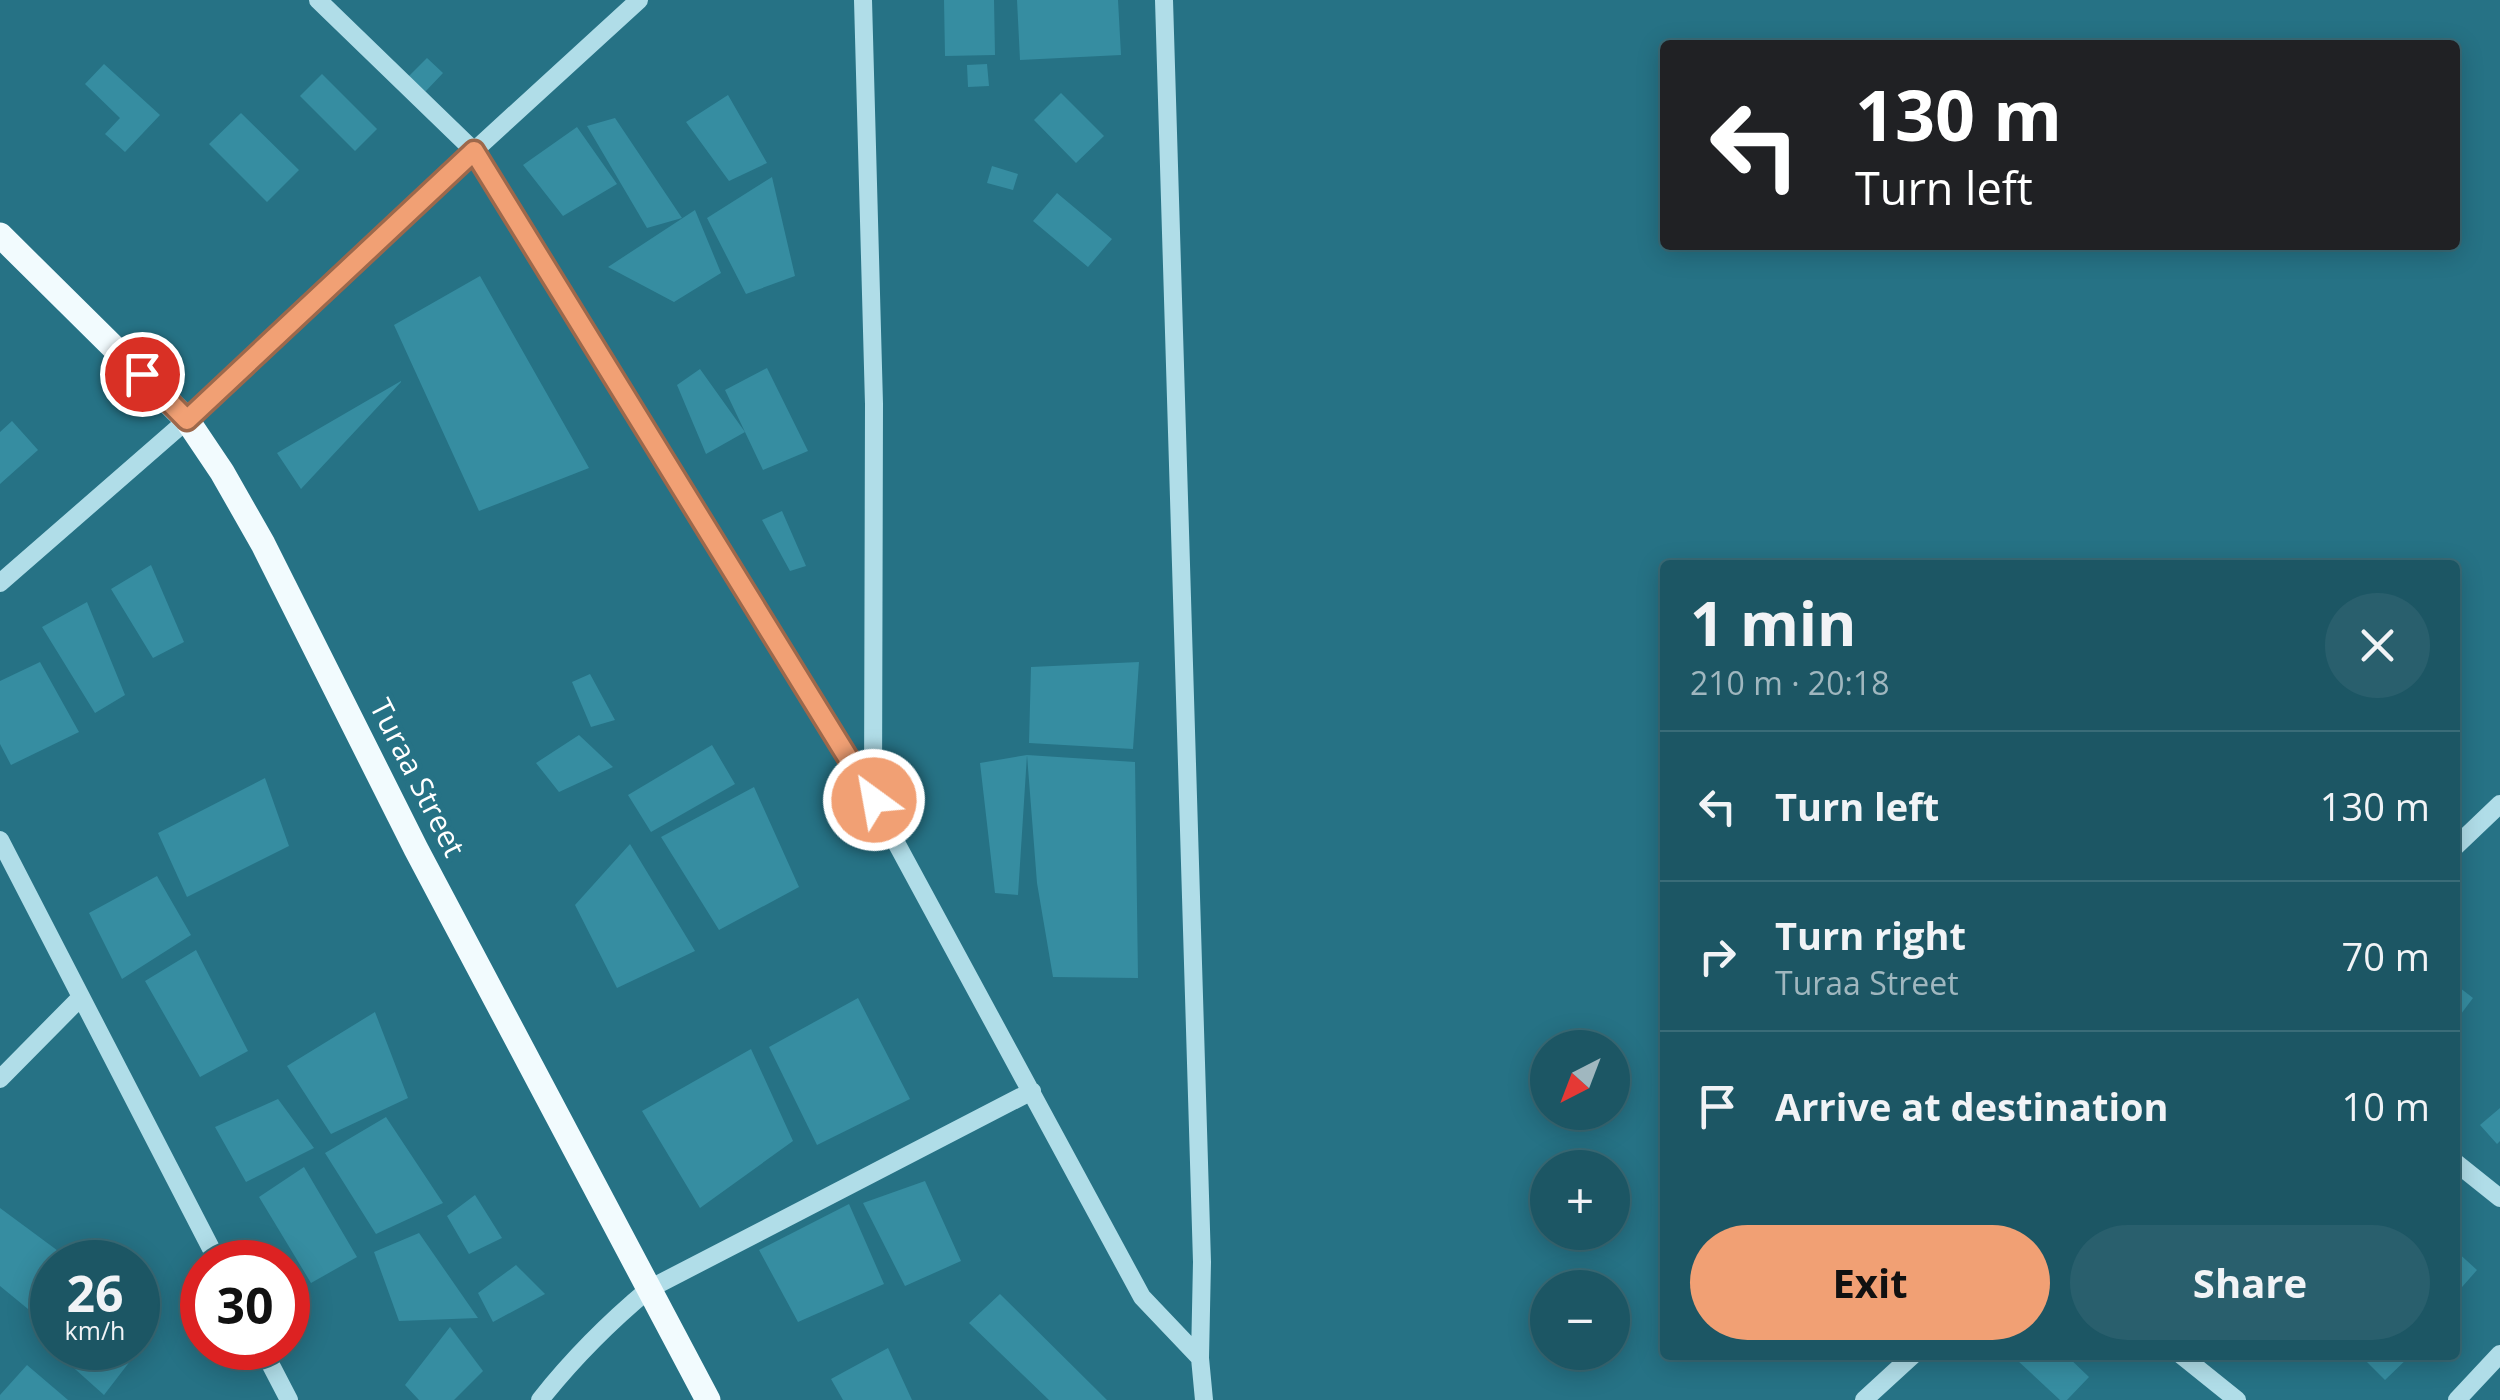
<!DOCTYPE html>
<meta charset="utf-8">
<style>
:root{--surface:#1c5664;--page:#295f6d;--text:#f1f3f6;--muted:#a0b7bf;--line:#3a6c78;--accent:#f1a074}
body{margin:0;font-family:"Open Sans",sans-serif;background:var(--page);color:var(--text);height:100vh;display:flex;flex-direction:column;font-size:38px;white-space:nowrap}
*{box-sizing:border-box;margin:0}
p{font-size:32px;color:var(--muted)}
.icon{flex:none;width:55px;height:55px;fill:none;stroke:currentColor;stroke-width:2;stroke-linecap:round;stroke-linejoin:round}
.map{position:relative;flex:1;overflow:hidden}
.side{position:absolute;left:1660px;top:560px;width:800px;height:800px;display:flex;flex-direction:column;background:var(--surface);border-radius:10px;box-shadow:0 5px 25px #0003,0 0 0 2px var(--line)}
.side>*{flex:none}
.guide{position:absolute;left:1660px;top:40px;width:800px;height:210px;border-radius:10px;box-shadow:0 5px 25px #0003,0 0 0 2px var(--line);background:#202124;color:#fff;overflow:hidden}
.needle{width:65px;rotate:222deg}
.buttons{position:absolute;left:1530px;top:1030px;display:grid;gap:20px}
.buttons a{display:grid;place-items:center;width:100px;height:100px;border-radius:50%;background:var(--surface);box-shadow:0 5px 25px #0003,0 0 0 2px var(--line);font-size:50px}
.speed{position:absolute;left:30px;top:1240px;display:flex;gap:20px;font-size:50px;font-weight:700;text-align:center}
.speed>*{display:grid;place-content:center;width:130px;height:130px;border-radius:50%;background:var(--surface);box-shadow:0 5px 25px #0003,0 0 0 2px var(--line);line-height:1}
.speed small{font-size:25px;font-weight:400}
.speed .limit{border:15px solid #d22;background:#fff;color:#111}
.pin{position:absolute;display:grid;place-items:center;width:85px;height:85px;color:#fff;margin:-42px;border:5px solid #fff;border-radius:50%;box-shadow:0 2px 10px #0007}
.me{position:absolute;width:110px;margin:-55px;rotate:328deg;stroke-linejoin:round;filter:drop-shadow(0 0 8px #0008)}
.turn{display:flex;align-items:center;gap:35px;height:210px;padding:0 30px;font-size:45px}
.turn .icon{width:130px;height:130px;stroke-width:2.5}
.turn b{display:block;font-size:70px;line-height:85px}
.round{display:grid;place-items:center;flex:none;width:105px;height:105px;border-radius:52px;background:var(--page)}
.overview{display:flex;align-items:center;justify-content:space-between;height:170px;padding:0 30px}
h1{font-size:60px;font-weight:700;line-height:75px}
.primary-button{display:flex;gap:20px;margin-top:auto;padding:20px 30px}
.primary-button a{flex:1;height:115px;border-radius:60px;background:var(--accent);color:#111;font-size:40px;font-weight:700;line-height:115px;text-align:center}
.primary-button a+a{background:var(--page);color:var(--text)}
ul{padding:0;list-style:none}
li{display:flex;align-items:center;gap:30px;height:150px;padding:0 30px;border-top:2px solid var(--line)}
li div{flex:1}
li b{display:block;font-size:38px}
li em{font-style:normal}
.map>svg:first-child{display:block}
.building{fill:#368da1}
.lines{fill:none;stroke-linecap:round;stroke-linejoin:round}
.minor{stroke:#b0dde8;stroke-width:18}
.major{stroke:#f2fbfe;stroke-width:25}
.route-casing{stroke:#9d684b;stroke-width:25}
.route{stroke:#f1a074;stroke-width:18}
.labels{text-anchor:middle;stroke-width:10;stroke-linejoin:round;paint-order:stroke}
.street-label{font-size:30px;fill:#fff;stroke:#267285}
</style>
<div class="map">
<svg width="2500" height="1400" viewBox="0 0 2500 1400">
<rect width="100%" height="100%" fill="#267285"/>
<path class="building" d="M944,0H994L995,55L945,56Z
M1017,0H1118L1121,55L1020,60Z
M427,58L443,73L425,92L409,76Z
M104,64L160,115L125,152L105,134L120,118L85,84Z
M987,64L989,86L968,87L967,65Z
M322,74L377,129L355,151L300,96Z
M1061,93L1104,136L1076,163L1034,120Z
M728,95L767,163L729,181L686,122Z
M241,113L299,170L267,202L209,144Z
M615,118L682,218L647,228L587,126Z
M577,127L617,184L563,216L523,165Z
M992,166L1018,174L1013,190L987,183Z
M772,177L795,276L746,294L707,218Z
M1057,193L1112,239L1088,267L1033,221Z
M695,210L721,273L674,302L608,267Z
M480,276L589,468L479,511L394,325Z
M767,368L808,451L763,470L745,432L706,454L677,385L700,369L745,432L725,390Z
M401,381V382L301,489L277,453Z
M12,421L38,450L0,484V432Z
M782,511L806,566L790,571L762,520Z
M151,565L184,642L153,658L111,589Z
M87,602L125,695L95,713L42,627Z
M40,662L79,732L11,765L0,744V681Z
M1139,662L1133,749L1029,743L1031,667Z
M590,674L615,720L591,727L572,682Z
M579,735L613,767L559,792L536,763Z
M712,745L735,784L651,832L628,795Z
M1027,755L1018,895L995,893L980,763L1027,755L1135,762L1138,978L1053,977L1037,883Z
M265,778L289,846L187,897L158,833Z
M754,787L799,887L719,930L661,837Z
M630,844L695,951L617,988L575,905Z
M157,876L191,935L122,979L89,913Z
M196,950L248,1051L200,1077L145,981Z
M2455,984L2473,998L2455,1022Z
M858,998L910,1099L817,1145L769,1047Z
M375,1012L408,1098L331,1134L287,1066Z
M751,1049L793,1141L700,1208L642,1111Z
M278,1099L314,1148L246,1182L215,1127Z
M2500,1108V1141L2497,1144L2480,1125Z
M386,1117L443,1203L376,1234L325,1153Z
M304,1167L357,1257L311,1283L259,1197Z
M925,1181L961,1261L905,1286L863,1203Z
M475,1195L502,1238L469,1254L447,1216Z
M849,1204L884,1284L798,1322L759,1250Z
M0,1208L73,1262H52V1282L28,1309L0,1286Z
M419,1233L478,1318L399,1321L374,1252Z
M2455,1250L2477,1270L2455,1295Z
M516,1265L545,1294L493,1322L478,1293Z
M1000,1294L1107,1400H1049L969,1323Z
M138,1316L154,1330L104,1395L46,1343L52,1335V1348H138Z
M450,1327L483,1371L454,1400H419L405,1385Z
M888,1348L912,1400H843L831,1379Z
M2023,1355H2066L2089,1377L2067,1400H2060L2018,1361Z
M2360,1355H2411L2385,1380Z
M27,1365L68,1400H0V1395Z"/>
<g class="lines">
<path class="minor" d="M318,0L474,151L873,800L1142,1297L1200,1358
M863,0L874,404L873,800
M1164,0L1202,1262L1200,1358L1204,1400
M0,583L187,420L474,151L639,0
M0,840L218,1262
M2455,847L2500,804
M0,1079L81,997
M2455,1162L2500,1198
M262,1348L289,1400
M2181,1355L2237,1400
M540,1400C574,1357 607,1324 649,1289L1032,1091
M1864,1400L1913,1355
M2457,1400L2500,1354"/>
<path class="major" d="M0,235L187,420L222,472L263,544L416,849L708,1400"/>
</g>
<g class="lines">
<defs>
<path id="route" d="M142,374L187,420L474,151L874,800"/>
</defs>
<use href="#route" class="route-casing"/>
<use href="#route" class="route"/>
</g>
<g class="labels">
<g class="street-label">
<text transform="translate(417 778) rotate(63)" y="10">Turaa Street</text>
</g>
</g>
</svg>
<div class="buttons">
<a><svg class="needle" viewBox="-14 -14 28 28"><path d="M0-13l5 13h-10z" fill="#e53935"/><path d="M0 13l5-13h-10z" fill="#a0b7bf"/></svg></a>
<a>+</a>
<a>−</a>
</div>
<div class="speed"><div>26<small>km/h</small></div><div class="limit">30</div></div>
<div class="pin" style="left:142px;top:374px;background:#d93025"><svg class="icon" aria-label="arrive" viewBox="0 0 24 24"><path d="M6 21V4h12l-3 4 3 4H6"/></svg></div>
<svg class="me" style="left:874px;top:800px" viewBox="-20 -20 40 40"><circle r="17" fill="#f1a074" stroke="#fff" stroke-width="3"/><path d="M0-11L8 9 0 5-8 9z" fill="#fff"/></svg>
<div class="guide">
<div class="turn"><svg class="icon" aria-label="left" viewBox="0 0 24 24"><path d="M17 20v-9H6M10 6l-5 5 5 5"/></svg><div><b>130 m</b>Turn left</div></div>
</div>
<section class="side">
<div class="overview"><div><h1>1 min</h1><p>210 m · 20:18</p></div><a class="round"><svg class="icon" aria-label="close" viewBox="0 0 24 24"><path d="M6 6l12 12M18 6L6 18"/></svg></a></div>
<ul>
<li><svg class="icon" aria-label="left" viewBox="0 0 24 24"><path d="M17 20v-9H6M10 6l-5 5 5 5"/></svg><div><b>Turn left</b></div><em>130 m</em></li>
<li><svg class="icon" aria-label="right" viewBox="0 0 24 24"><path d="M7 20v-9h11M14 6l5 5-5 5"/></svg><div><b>Turn right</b><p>Turaa Street</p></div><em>70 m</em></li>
<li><svg class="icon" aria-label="arrive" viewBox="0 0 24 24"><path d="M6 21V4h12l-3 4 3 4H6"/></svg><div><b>Arrive at destination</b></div><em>10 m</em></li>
</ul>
<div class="primary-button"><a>Exit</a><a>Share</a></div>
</section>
</div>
